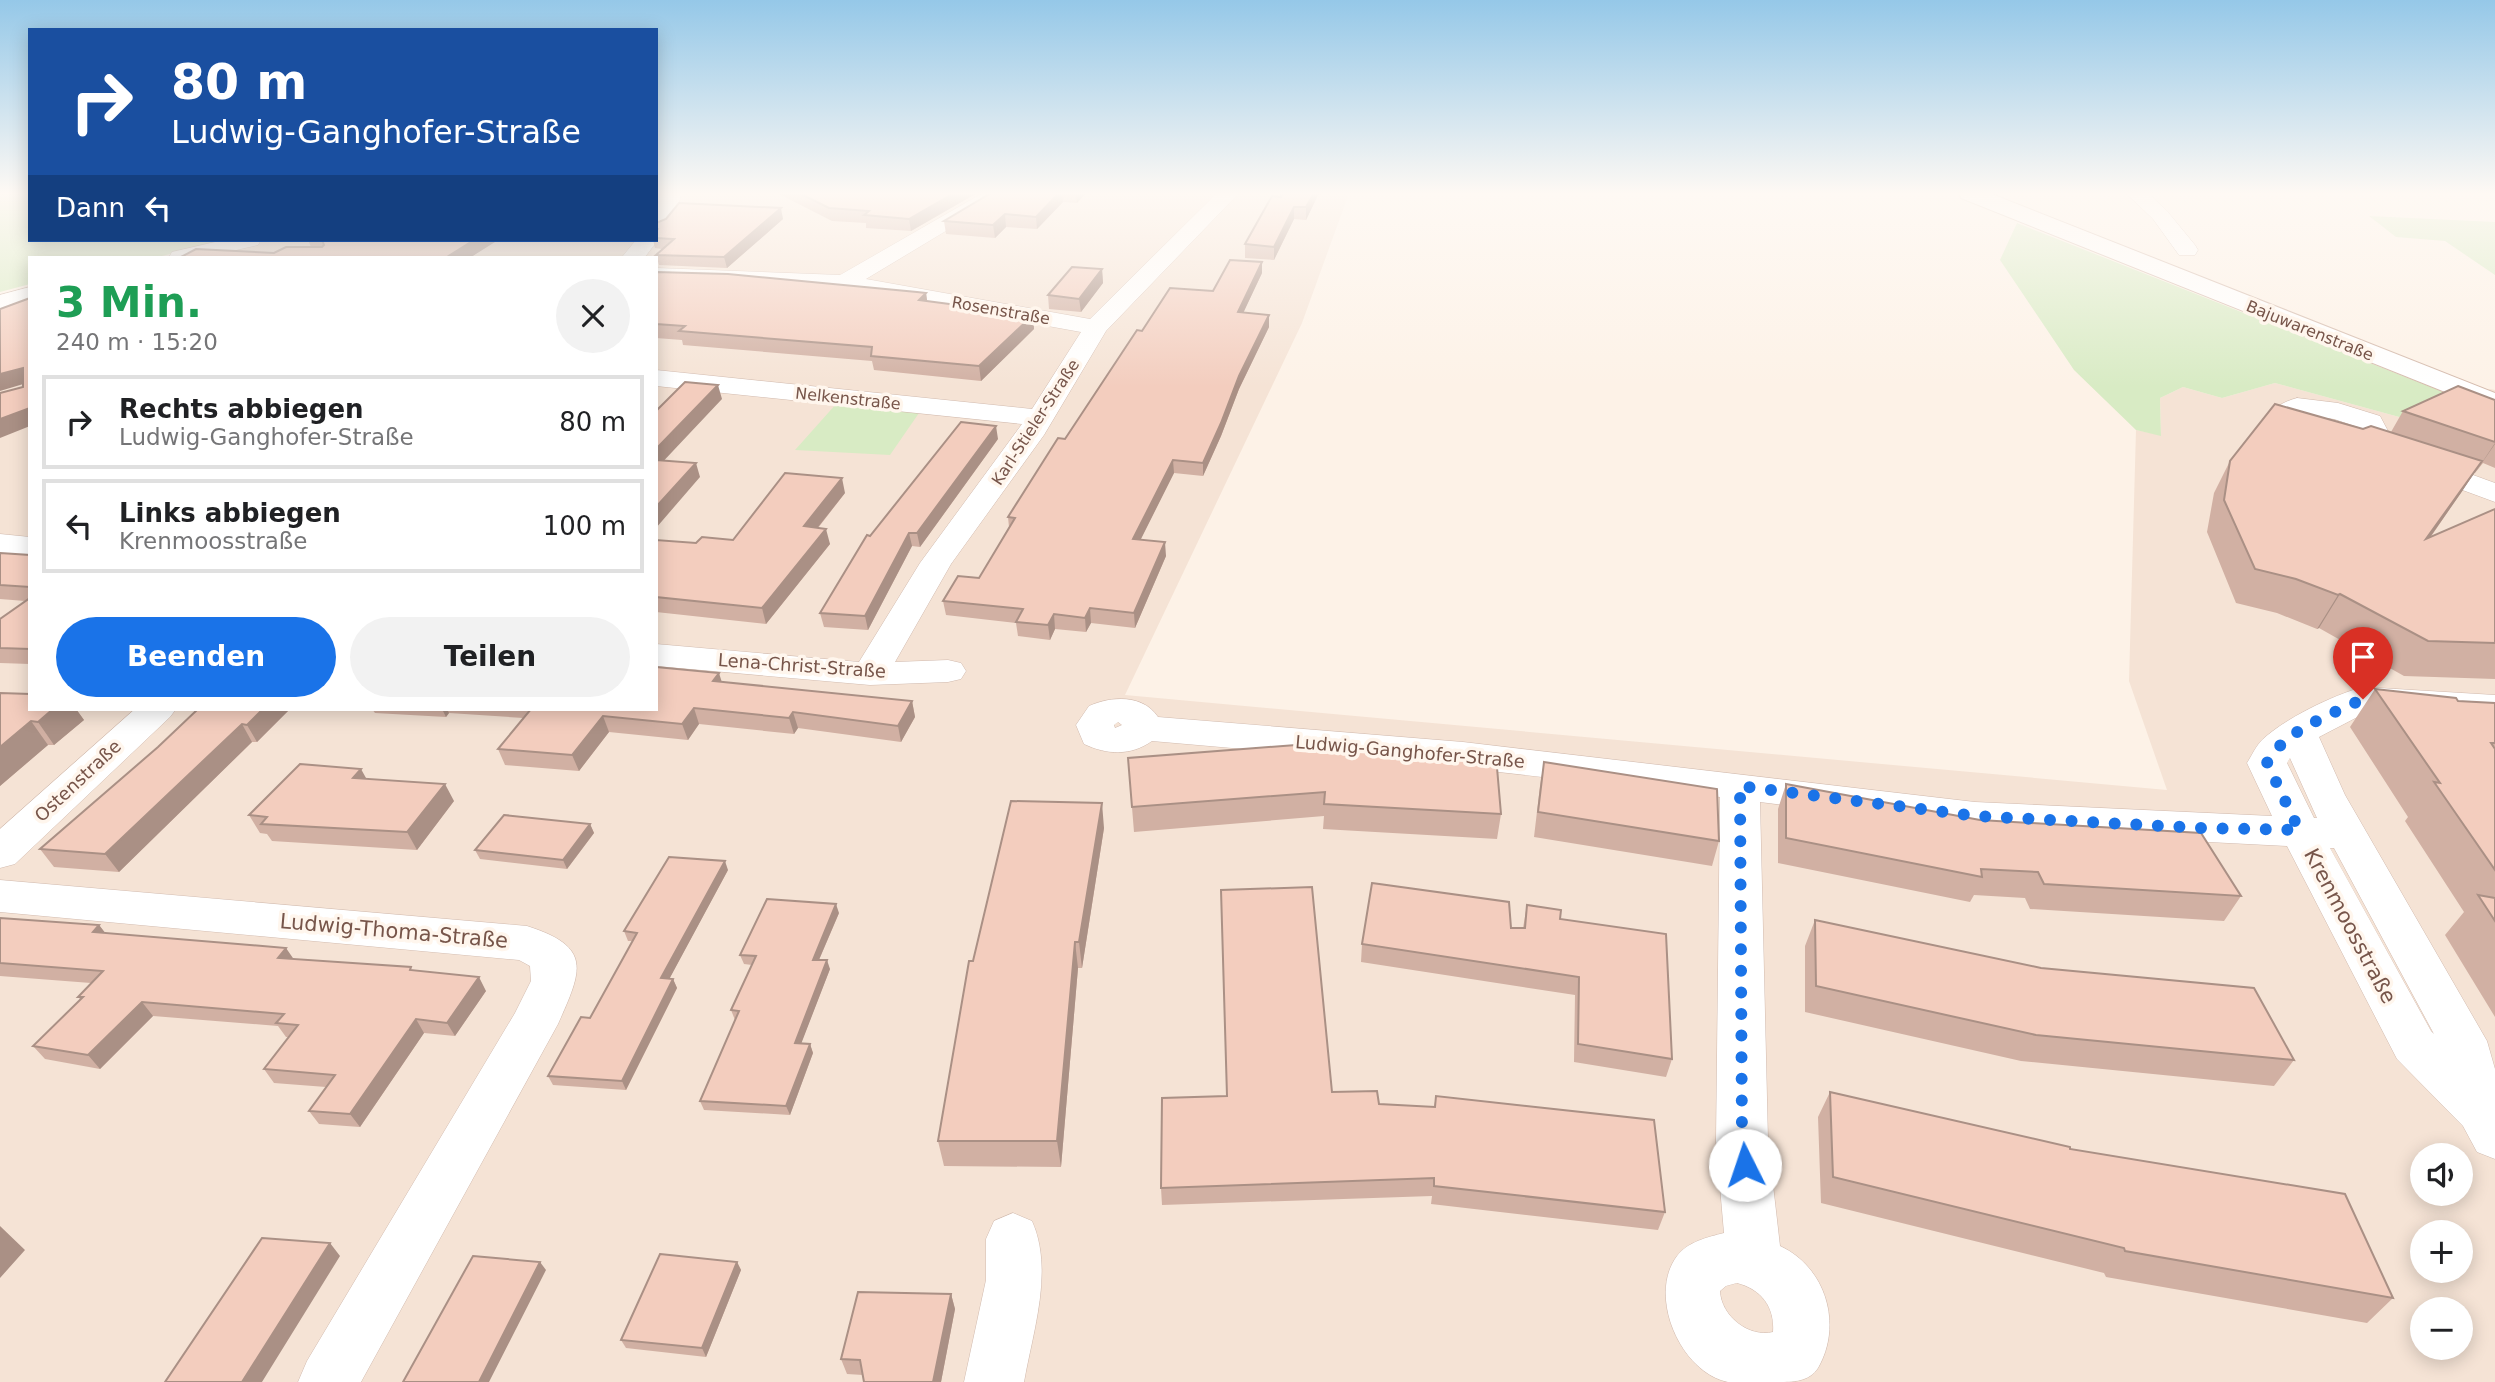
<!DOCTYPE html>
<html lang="de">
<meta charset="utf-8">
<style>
:root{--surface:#fff;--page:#f2f2f2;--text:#202124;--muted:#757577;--line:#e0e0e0;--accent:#1a73e8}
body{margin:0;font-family:"DejaVu Sans",sans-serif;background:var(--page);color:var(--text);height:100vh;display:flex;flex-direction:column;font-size:26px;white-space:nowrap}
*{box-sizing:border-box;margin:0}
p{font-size:23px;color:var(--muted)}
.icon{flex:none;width:38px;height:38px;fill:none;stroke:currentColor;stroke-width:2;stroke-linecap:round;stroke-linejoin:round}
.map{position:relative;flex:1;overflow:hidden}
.drawer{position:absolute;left:28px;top:256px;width:630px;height:455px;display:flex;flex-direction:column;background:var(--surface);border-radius:0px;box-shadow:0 4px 18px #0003}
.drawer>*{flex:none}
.banner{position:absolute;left:28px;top:28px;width:630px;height:214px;border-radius:0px;box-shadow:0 4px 18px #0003;background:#1a4fa0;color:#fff;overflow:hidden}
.controls{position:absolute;left:2410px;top:1143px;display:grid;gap:14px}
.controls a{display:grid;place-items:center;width:63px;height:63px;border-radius:50%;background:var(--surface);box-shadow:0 4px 18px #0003;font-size:35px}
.pin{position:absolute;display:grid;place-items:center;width:60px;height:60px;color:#fff;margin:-72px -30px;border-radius:50% 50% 50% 0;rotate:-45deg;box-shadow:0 0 7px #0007}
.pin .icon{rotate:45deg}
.me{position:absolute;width:77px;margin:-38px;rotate:356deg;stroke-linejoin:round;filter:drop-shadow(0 0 5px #0008)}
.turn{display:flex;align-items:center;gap:24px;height:147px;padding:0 28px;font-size:32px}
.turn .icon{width:91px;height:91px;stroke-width:2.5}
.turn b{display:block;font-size:49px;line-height:60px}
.then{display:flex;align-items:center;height:66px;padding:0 28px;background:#0003;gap:14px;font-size:26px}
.round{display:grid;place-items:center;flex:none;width:74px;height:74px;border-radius:37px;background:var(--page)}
.overview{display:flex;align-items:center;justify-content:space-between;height:119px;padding:0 28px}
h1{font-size:42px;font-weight:600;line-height:52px;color:#1e9e55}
.cta{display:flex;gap:14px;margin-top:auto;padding:14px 28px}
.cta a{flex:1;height:80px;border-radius:42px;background:var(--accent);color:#fff;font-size:28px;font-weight:600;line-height:80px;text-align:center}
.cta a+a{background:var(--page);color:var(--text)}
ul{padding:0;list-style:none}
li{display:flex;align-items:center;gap:21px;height:94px;margin:0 14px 10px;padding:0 14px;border:4px solid var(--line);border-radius:0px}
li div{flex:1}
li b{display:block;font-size:26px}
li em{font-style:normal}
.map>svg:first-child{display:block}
.residential{fill:#f5e3d5;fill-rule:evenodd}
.green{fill:#d8ebc4}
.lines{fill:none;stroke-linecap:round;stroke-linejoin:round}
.street-casing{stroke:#d1baae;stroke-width:1}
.secondary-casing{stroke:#d4baac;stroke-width:2}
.street{fill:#fff;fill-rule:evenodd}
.secondary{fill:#fff;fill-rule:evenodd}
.wall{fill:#d1b0a3}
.shaded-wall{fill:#aa9085}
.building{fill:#f3cdbe;stroke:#aa9085;stroke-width:2}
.route{stroke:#1a73e8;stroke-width:12;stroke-dasharray:0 21.6}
.labels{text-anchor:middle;stroke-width:7;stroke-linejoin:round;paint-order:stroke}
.far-street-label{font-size:16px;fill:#77554a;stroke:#fff6ed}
.street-label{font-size:18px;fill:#77554a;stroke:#fff6ed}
.near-street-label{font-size:21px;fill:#77554a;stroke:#fff6ed}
</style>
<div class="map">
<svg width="2495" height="1382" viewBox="0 0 2495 1382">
<rect width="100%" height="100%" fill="#fdf2e7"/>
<path class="residential" d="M656,193H1349L1302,323L1125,695L2167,790L2129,681L2136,430L2161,435L2160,398L2183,387L2222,398L2275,383L2421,423L2490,389L2495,390V1382H0V305L30,298V709H656V257H195L271,240H656ZM2422,1155H2460V1194H2422ZM2422,1232H2460V1270H2422ZM2422,1309H2460V1348H2422Z"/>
<path class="green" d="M0,193H30V240H224L158,257H30V284L0,292Z
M2369,216L2495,222V275L2445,241L2396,237Z
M2017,223L2461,399L2421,423L2275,383L2222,398L2183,387L2160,398L2161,436L2136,430L2074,370L2000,260Z
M837,403L919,413L890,455L795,450Z"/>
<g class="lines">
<defs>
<path id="street" d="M661,193H681C678,209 674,229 656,233V213Z
M983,193H1009L866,279L1090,319L1217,193H1239L1106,331L1044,435L951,564L895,662L948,660L961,663L966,671L961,679L948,682L870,685L656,666V644L859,662L920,563L1022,424L656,386V370L1032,409L1081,332L844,289L656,282V268L840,275Z
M2126,193H2148L2167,211L2195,245L2198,250L2195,255H2179L2153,219Z
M656,238L658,240L645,257H622L636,240H656Z
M224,240H261L258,245L206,257H169L172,252Z
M30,287V301L0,309V295Z
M2297,398L2338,403L2380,416L2388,431C2378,446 2371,456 2352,451L2348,445L2360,430L2358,427L2334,419L2302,415L2299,417L2319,423L2323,429L2319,435C2304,439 2273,432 2264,419C2272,408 2285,401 2297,398Z
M2421,456L2495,483V502L2411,471L2406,465L2411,459Z
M0,534L30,537V557L0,554Z
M2363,687L2495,695V719L2369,711L2319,737L2345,795L2487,1041L2495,1069V1159L2477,1152L2463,1126L2397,1059L2287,846L1975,830L1760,802L1768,1141L1780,1246C1826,1267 1843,1325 1818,1368C1809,1382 1793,1382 1776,1382C1761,1382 1743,1382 1728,1382C1681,1373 1647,1296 1677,1256C1687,1242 1708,1237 1724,1233L1716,1141L1720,797L1463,768L1152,741C1131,756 1107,755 1084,744L1076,725L1089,706C1111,696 1143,694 1158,717L1463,742L1975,802L2272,816L2247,763C2252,755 2256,746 2262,740C2284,719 2333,695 2363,687ZM1118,722L1122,725L1115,728L1114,725ZM2290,758L2317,818H2314L2287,763ZM2330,848H2334L2434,1034L2431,1031ZM1737,1283C1761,1289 1775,1307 1773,1332C1749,1338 1721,1316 1720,1291L1726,1286Z
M135,709H176L170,717L15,864L0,868V829Z
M0,880L527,926C593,947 582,970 558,1024L361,1382H298L307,1361L515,1013L531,981L530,966L519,960L0,912Z
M1013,1213L1032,1221C1054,1270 1033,1331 1024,1382H964L986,1280V1239L994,1221Z"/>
<path id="secondary" d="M1959,193H1989L2495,393V412L1961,198Z"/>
</defs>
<use href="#street" class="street-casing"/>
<use href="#secondary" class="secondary-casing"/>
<use href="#street" class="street"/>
<use href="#secondary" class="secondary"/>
</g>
<path class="wall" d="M777,193H977L911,231L866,228V223L832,221Z
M991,193H1086L1077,203L1063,202L1037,229L1006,227L995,238L946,234L944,221Z
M1319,193L1306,220L1294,219L1274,260L1245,258V244L1281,197Z
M783,219L727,268L659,265L656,255L662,249L655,248L653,240H656V223Z
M308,240H498L471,257H181L274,253L311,247Z
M1102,269L1103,283L1081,312L1049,309L1048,295Z
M656,272L926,293L927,301L1033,315L1034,329L981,381L874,370L872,361L683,345L682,340L656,338Z
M1262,273L1243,313L1269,315V327L1239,389L1221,436L1203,476L1174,473L1140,540L1166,556L1135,628L1091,623L1086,632L1055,629L1050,640L1018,636L1016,623L946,615L943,601L979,578L1009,527L1008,517L1142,331L1213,291Z
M2495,400V468L2483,463L2475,473H2474L2430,538L2495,509V679L2404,676L2319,628L2317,629L2277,613L2236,603L2207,532L2214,493L2230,461L2363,429L2391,432L2403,411Z
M998,439L920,547L912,546L868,630L824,627L820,613L870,536Z
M845,493L818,528L830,544L766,624L656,612V540L696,543L733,540Z
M0,553L30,555V664L0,663V619L25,601L0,599Z
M722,682L912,701L915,717L901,742L798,728L794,734L699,724L688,740L609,732L579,771L505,765L498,749L523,718L449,713L446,717L375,713L372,709H656Z
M2375,689L2458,701L2495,703V1017L2445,935L2464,912L2405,821L2408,817L2350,727Z
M0,693L30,709H76L84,720L54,745H48L0,786Z
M198,709H290L257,742H252L119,872L54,867L40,849L158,747Z
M1128,758L1501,814L1497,839L1323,829L1324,816L1134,832Z
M1544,762L1719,841L1712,866L1534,837L1540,786Z
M367,779L454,801L417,850L272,841L267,834L260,833L249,815Z
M1786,784L2241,896L2224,921L2030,909L2025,898L1974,895L1970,902L1778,863V809Z
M590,824L594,833L567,869L480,859L475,850Z
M1104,828L1082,968H1078L1061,1167L944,1166L938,1141L973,961Z
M728,870L669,979H673L677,988L626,1090L553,1085L548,1076L590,1018L633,941H628L624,931Z
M1527,905L1560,919L1672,1059L1666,1077L1574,1062L1575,995L1361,962L1362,944L1511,928H1523Z
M839,913L819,960L830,969L801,1043L810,1044L813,1053L790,1115L704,1110L700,1101L735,1020L731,1010L752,965L744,964L740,955Z
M0,918L99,925L105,933L294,959L413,971L486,991L455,1036L424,1033L360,1127L319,1124L309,1111L326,1087L274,1083L264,1069L289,1037H286L278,1026L153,1016L100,1069L45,1059L33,1046L81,1000L78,997L91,983L0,976Z
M1815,920L2294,1060L2274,1086L2021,1061L1805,1012V946Z
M1332,1092L1379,1104L1434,1107L1436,1096L1665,1212L1658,1230L1431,1204L1432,1196L1162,1205L1161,1188Z
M1830,1092L2070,1149L2393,1298L2367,1323L2106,1277L2104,1273L1821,1203L1818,1117Z
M737,1262L741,1270L706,1357L626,1348L621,1340Z
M951,1294L955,1309L941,1382H864L863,1375L847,1374L841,1359Z"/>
<path class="shaded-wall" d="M954,193H977L911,231L909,219Z
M1059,193H1062L1063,202L1037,229L1036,217Z
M1076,193H1086L1077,203Z
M1314,193H1319L1306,220V207Z
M1294,207V219L1274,260V247Z
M781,208L783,219L727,268L724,257Z
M1005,214L1006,227L995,238L993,225Z
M474,240H498L471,257H447Z
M1262,262V273L1238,324V312Z
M1102,269L1103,283L1081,312L1079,299Z
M926,293L928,307L919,300Z
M1033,315L1034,329L981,381L979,366Z
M1269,315V327L1239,389L1221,436L1203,476V463L1239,376Z
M23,368L30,382L0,391V374Z
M718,385L722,399L656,469V449Z
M30,408V426L0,438V419Z
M996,426L998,439L920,547L917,533Z
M2495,443V444L2475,473Z
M1173,460L1174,473L1134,553L1133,539Z
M2482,461L2461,493L2405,573L2426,539Z
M696,463L700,477L656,528V507Z
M842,478L845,493L807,541L804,526Z
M826,529L830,544L766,624L762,608Z
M909,533L912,546L868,630L865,616Z
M1165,542L1166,556L1135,628L1134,613Z
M2340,594L2319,628L2317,629L2338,595Z
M1090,608L1091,623L1086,632L1085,618Z
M1054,614L1055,629L1050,640L1048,625Z
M719,673L724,689L713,681Z
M912,701L915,717L901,742L898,726Z
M694,708L699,724L688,740L682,724Z
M53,709H76L84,720L54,745L38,722Z
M263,709H290L257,742L247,725Z
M442,709H447L449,713L446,717Z
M793,712L798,728L794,734L789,718Z
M603,716L609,732L579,771L572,755Z
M31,721L48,745L0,786V747Z
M242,724L252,742L119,872L105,854Z
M361,769L371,787L353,778Z
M445,784L454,801L417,850L407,832Z
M1102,803L1104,828L1082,968L1079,942Z
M590,824L594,833L567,869L563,860Z
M725,861L728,870L665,987L661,978Z
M836,904L839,913L815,969L813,960Z
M99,925L110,939L93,932Z
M1075,942L1078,968L1061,1167L1057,1141Z
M286,948L295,961L278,958Z
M827,960L830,969L798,1052L795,1043Z
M479,977L486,991L455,1036L447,1023Z
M673,979L677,988L626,1090L622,1081Z
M142,1002L153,1016L100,1069L88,1055Z
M416,1019L424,1033L360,1127L350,1114Z
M810,1044L813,1053L790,1115L786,1106Z
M0,1226L25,1250L0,1278Z
M330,1243L340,1256L262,1382H242Z
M540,1262L546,1270L489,1382H479Z
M737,1262L741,1270L706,1357L702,1348Z
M951,1294L955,1309L941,1382H933Z"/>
<path class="building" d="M799,193H954L909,219L864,215L869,211L829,208Z
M991,193H1059L1036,217L1005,214L993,225L944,221Z
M1282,193H1314L1306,207H1294L1274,247L1245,244L1272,196L1281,197Z
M679,203L781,208L724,257L656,255L674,239L656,238V231L658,229L656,228V223L666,219Z
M322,240H474L447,257H181L196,249L274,253L286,247H322L324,245Z
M1230,260L1262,262L1238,312L1269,315L1239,376L1221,423L1203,463L1173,460L1133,539L1165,542L1134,613L1090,608L1085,618L1054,614L1048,625L1016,622L1023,609L943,601L958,576L979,578L1015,518L1008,517L1058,438L1065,439L1137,330L1142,331L1170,288L1213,291Z
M1072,267L1102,269L1079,299L1048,295Z
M656,272L728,274L917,292L926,293L919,300L1033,315L979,366L871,356L872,347L679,331L685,326L656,324Z
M30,298V408L0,419V393L23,387V368L0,374V309Z
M685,382L718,385L656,449V411Z
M2458,386L2495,400V442L2403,411Z
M2275,404L2363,429L2371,426L2482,461L2426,539L2495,509V643L2428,641L2340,594L2338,595L2296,579L2255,569L2224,500L2230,461Z
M961,422L996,426L917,533H909L865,616L820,613L867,535L870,536Z
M656,460L696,463L656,507Z
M785,473L842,478L804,526L826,529L762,608L656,597V540L696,543L702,537L733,540Z
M0,553L30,555V587L0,585Z
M30,598V649L0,648V619Z
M656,667L719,673L713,681L912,701L898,726L793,712L789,718L694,708L682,724L603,716L572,755L498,749L531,709H656Z
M2375,689L2456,698L2458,701L2495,703V743H2491L2495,749V870L2434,782L2440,783Z
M0,693L30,694V709H53L38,722L31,721L0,747Z
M198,709H263L247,725L242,724L105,854L40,849L158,747Z
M1296,745L1496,756L1501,814L1324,804L1325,792L1132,807L1128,758Z
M1544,762L1717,789L1719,841L1538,812Z
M300,764L361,769L353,778L445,784L407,832L261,824L267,817L249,815Z
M1786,784L1980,820L2201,833L2241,896L2044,884L2038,872L1981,869L1982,877L1786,838Z
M1011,801L1102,803L1079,942H1075L1057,1141H938L969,961H973Z
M504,815L590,824L563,860L475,850Z
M669,857L725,861L661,978L673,979L622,1081L548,1076L581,1017L590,1018L637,933L624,931Z
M1372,883L1509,902L1511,928H1525L1527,905L1561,910L1560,919L1666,934L1672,1059L1578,1044L1579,977L1362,944Z
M1312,887L1332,1092L1377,1091L1379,1104L1435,1107L1436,1096L1654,1120L1665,1212L1434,1186V1178L1161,1188L1162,1098L1227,1096L1221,890Z
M2478,895L2495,898V921Z
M767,899L836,904L813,960H827L795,1043L810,1044L786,1106L700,1101L739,1011L731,1010L756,956L740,955Z
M0,918L99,925L93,932L286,948L278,958L411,967L410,970L479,977L447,1023L416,1019L350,1114L309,1111L335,1075L264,1069L298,1025L276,1023L284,1014L142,1002L88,1055L33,1046L83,997H78L103,971L0,963Z
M1815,920L2041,968L2254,988L2294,1060L2036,1035L1816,986Z
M1830,1092L2070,1147V1149L2345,1194L2393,1298L2125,1251L2124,1248L1833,1177Z
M262,1238L330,1243L242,1382H165Z
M660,1254L737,1262L702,1348L621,1340Z
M473,1256L540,1262L479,1382H403Z
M858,1292L951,1294L933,1382H864L860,1360L841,1359Z"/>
<linearGradient id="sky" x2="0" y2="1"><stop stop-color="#95c8e8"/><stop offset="0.5" stop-color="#fef9f4"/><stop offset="1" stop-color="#fef9f4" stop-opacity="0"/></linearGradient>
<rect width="2495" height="387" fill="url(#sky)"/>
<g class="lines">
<path class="route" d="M1745,1165L1742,1141L1740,786L1975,816L2202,828L2299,830L2267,763C2284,730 2331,715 2363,699"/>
</g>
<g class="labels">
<g class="far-street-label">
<text transform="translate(1001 310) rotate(10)" y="6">Rosenstraße</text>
<text transform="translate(2310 330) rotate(22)" y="6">Bajuwarenstraße</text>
<text transform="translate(848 398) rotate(6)" y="6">Nelkenstraße</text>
<text transform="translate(1035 422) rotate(-57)" y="6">Karl-Stieler-Straße</text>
</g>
<g class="street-label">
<text transform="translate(802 666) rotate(4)" y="6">Lena-Christ-Straße</text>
<text transform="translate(1410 752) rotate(5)" y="6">Ludwig-Ganghofer-Straße</text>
<text transform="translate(78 781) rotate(-43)" y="6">Ostenstraße</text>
</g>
<g class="near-street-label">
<text transform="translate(2350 926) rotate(62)" y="7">Krenmoosstraße</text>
<text transform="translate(394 931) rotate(5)" y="7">Ludwig-Thoma-Straße</text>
</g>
</g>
</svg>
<div class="controls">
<a><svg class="icon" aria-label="sound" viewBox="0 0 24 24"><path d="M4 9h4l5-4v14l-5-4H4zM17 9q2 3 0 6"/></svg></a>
<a>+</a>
<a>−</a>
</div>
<div class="pin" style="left:2363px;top:699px;background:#d93025"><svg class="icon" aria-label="arrive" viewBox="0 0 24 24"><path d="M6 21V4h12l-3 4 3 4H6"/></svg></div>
<svg class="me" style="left:1745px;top:1165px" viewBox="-20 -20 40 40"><circle r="19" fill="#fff"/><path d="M0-13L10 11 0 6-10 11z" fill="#1a73e8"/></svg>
<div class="banner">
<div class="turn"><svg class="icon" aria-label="right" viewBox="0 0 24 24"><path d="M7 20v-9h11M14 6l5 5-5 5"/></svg><div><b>80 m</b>Ludwig-Ganghofer-Straße</div></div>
<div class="then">Dann<svg class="icon" aria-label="left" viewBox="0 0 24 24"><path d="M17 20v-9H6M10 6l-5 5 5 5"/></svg></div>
</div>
<section class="drawer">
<div class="overview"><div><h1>3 Min.</h1><p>240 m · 15:20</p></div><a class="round"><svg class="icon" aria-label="close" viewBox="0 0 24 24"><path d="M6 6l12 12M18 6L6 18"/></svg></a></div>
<ul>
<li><svg class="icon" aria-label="right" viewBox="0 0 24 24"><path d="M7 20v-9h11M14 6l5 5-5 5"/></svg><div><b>Rechts abbiegen</b><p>Ludwig-Ganghofer-Straße</p></div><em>80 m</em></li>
<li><svg class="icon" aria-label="left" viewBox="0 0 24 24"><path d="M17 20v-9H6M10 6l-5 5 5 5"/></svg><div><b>Links abbiegen</b><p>Krenmoosstraße</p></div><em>100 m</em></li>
</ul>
<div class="cta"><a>Beenden</a><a>Teilen</a></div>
</section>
</div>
